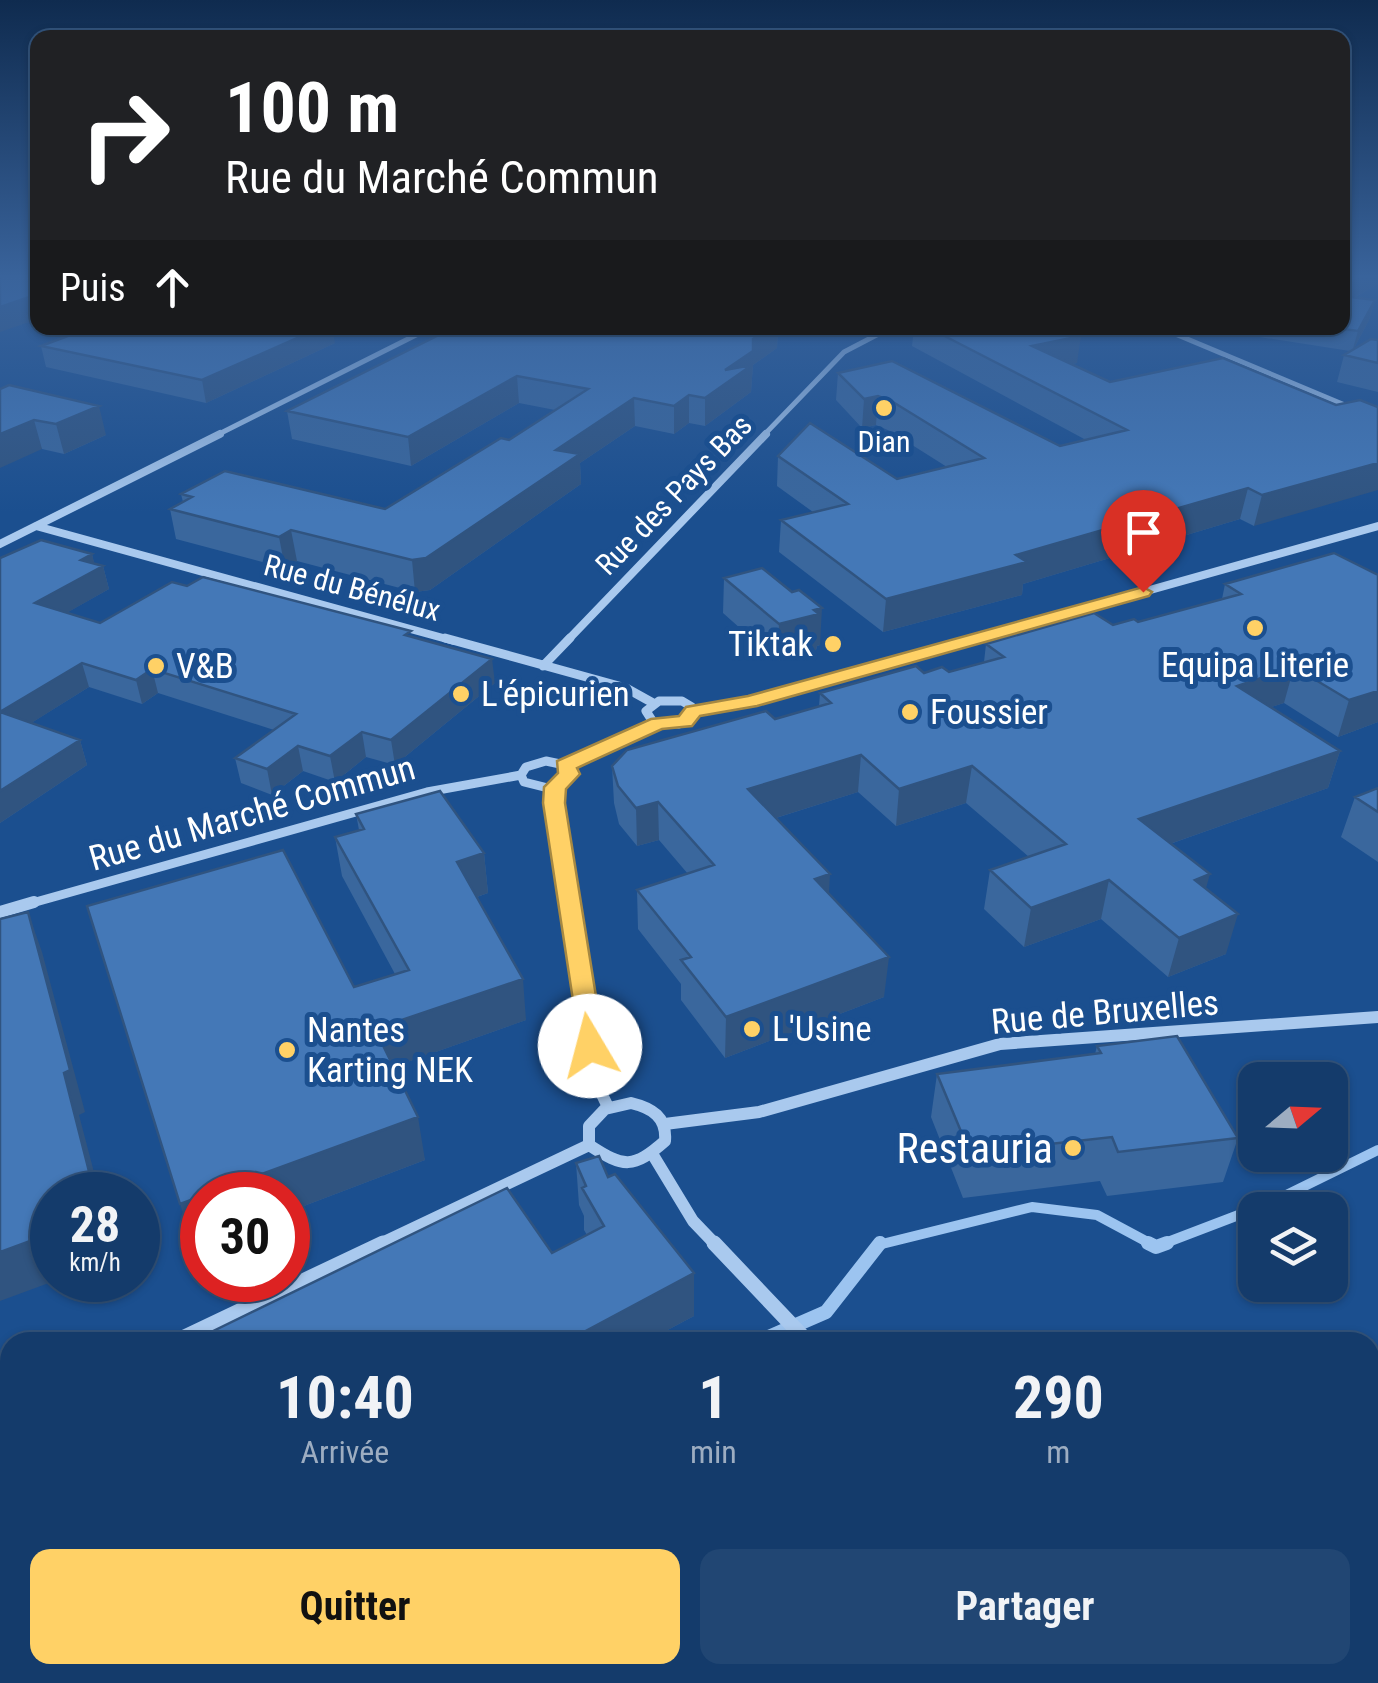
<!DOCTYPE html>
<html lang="fr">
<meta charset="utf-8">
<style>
:root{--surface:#143b6b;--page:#214673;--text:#f1f3f6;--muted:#9dadc1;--line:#33557e;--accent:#ffd166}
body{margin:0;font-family:"Roboto Condensed",sans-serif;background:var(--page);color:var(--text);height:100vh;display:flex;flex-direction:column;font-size:38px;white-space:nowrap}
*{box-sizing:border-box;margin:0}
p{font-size:32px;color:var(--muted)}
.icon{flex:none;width:55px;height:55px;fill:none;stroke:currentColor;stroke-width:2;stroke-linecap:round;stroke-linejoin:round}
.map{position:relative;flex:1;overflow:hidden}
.drawer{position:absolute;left:0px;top:1332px;width:1380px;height:352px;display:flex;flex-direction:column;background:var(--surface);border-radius:30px 30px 0 0;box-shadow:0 2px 8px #0004,0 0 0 2px var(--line)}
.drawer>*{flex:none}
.banner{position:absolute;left:30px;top:30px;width:1320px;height:305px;border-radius:20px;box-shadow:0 2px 8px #0004,0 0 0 2px var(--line);background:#202124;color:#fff;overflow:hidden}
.needle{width:65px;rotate:71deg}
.tools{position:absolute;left:1238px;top:1062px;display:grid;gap:20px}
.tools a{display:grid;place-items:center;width:110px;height:110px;border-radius:20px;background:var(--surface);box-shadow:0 2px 8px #0004,0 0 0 2px var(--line);font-size:50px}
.speed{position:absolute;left:30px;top:1172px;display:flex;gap:20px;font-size:50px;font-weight:700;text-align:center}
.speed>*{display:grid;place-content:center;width:130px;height:130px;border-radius:50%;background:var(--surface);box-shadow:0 2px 8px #0004,0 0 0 2px var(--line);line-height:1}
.speed small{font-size:25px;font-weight:400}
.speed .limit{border:15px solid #d22;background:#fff;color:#111}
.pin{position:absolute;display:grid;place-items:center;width:85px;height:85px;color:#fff;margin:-102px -42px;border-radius:50% 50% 50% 0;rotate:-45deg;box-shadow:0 0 10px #0007}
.pin .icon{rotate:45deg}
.me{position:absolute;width:110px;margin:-55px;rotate:352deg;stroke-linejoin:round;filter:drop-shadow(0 0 8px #0008)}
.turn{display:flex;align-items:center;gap:35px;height:210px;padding:0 30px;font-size:45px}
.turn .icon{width:130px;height:130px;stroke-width:2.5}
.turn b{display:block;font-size:70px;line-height:85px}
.then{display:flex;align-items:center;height:95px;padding:0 30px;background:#0003;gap:20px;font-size:38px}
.eta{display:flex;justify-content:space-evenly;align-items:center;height:170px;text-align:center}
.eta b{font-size:60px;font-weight:700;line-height:70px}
.primary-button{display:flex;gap:20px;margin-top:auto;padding:20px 30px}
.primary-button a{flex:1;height:115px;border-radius:20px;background:var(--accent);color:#111;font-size:40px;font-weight:700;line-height:115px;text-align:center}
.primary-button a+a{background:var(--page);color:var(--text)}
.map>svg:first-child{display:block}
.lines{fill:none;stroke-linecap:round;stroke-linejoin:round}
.stream-far1{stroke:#9cc4f0;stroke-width:10}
.stream{stroke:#9cc4f0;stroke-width:14}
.street-far4{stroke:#a9c9ee;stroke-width:5}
.street-far3{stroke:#a9c9ee;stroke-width:8}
.street-far2{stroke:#a9c9ee;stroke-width:9}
.street-far1{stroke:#a9c9ee;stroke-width:12}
.street{stroke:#a9c9ee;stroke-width:15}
.wall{fill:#3a679d}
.shaded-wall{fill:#305480}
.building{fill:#4478b7;stroke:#305480;stroke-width:2.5}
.route{fill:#ffd166;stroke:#a68842;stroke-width:2.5}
.poi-dot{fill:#ffd166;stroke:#1b4f8f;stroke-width:4}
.labels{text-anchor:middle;stroke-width:10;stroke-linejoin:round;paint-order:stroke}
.far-poi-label{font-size:30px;fill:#fff;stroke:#1b4f8f}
.far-street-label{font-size:30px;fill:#fff;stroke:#1b4f8f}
.poi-label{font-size:35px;fill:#fff;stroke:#1b4f8f;text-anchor:start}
.street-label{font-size:35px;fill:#fff;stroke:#1b4f8f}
.near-poi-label{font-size:42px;fill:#fff;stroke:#1b4f8f;text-anchor:end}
</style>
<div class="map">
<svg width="1378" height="1683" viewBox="0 0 1378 1683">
<rect width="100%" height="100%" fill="#1b4f8f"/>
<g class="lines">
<path class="stream-far1" d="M878,1245L1032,1207L1097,1215L1153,1245
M1160,1245L1270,1203L1378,1150"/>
<path class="stream" d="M1148,1243L1156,1247L1167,1243
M757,1342L826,1312L880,1243
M138,1683L148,1675"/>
<path class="street-far4" d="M1161,328L1378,419
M215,436L430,328
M763,436L844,352L890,328"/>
<path class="street-far3" d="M36,526L454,641
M0,544L220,434
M567,641L766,434
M968,641L1378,526"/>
<path class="street-far2" d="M445,638L626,688L653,703
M543,666L570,638
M659,701H682L692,707L693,715L679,724L653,722L646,711Z
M693,711L750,702L977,638
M546,761L565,765L567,779L548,788L524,782L521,775L526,767Z
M565,765L658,723
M555,787L571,905
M25,905L427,792L521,775"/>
<path class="street-far1" d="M571,902L595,1080L608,1107
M0,912L34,902
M631,1103C652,1108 667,1117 665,1141C633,1169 624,1168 589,1145V1126L605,1109Z
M665,1124L759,1112L1000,1044L1378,1017
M653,1155L693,1221L716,1245
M378,1245L589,1145"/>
<path class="street" d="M714,1243L808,1342
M174,1342L383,1243
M1370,1372L1378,1366
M0,1417L10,1414
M1270,1675L1284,1683
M906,1683L919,1675"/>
</g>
<path class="wall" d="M1342,276L1378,284L1354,298L1375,300L1369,320L1353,350L1378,340V392L1337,382L1344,355L1350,351L1202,328H1342Z
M453,328H778L777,348L753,365L751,392L705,426L689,423L674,434L635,426L580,463L581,484L430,590L415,592L297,561L285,568L176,539L170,509L183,502L181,494L385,509L509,440L555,410L519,403L411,466L292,439L287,411Z
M914,328H1060L1077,363L1071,364L1110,382L1336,405L1254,526L1240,519L1023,584L1022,595L883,632L779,552L781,520L813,512L777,486L778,456L897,479L947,467L890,431L876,425L862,428L836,400L838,373L1060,446L1086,440L912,346Z
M335,343L206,403L46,367L41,346Z
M0,389L106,435L64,454L42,449Z
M1334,553L1378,722L1338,737L1284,703L1271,707L1340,751L1328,788L1170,844L1206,889L1226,954L1168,977L1101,919L1024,947L984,909L990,870L1029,857L966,803L896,826L858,792L776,818L829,894L884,997L725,1058L681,1000V984L638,929L637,890L688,874L659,840L637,846L619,824L614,803L612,766L819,706L820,693L924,673L949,672L984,662L986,644L1138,622L1222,599L1225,584Z
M92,554L94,564L103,566L109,589L66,613L100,623L187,586L412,637L495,683L395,765L366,757L335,782L303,771L272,795L241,783L235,758L274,730L158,693L142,704L89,687L31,723L80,740L87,765L0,823V558Z
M724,578L820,645L817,646L816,650L777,661L723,613Z
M1378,788V862L1341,837L1355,797Z
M356,814L484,853L488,893L477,897L526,1020L393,1067L425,1160L288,1212V1195L194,1247L354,987L395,974L342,876L335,837L359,830Z
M1097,1046L1238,1138L1223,1182L1107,1196L1100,1181L963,1198L931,1117L937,1074L1095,1054Z
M576,1163L608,1177L694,1316L645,1342H207L552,1253L587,1235L584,1230V1216L579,1205Z
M1378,1407V1588L1370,1582V1418Z
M425,1675H512L513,1683H429Z"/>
<path class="shaded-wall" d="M1363,276H1378V284L1342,304V288Z
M38,294V319L0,332V307Z
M1375,300L1369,320L1352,352L1358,331Z
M317,328H332L335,343L206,403L202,380Z
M770,328H778L777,348L753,365L751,392L705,426V398L725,370L753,339Z
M1081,336L1077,363L1029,372L1032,346Z
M517,376L519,403L411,466L408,437Z
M689,395V423L674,434V406Z
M878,396L876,425L862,428L864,399Z
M634,398L635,426L580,463L581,484L430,590L415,592L412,560L556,450Z
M99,406L106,435L64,454L56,424Z
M34,420L42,449L0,468V434Z
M1378,463V490L1254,526L1262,495Z
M1248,488L1240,519L1023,584L1022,595L883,632L886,599L1016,555Z
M291,530L297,561L285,568L279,537Z
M92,554L96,570L103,566L109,589L42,627L35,603L81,560Z
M822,608L820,645L817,646L816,650L777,661L779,624Z
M492,659L495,683L395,765L391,740Z
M82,663L89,687L9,737L0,712Z
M1294,667L1284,703L1228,721L1237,686Z
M152,669L158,693L142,704L136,680Z
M1378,691V722L1338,737L1349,700Z
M362,732L366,757L335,782L330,756Z
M80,740L87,765L0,823V791Z
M298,746L303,771L272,795L267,769Z
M1340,751L1328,788L1130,858L1139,819Z
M861,755L858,792L747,827L748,789Z
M972,766L966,803L896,826L899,789Z
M658,802L659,840L637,846L636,808Z
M484,853L488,893L462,902L457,862Z
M830,874L828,913L815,879Z
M1210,874L1199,913L1195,880Z
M1109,880L1101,919L1024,947L1031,908Z
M28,912L42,952L85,1112L79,1115L100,1195H95L64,1073Z
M1238,914L1226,954L1168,977L1179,938Z
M889,957L884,997L725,1058L726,1017Z
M523,979L526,1020L382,1071L375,1029Z
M418,1117L425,1160L288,1212V1195H205Z
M202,1196V1244L194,1247L180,1204Z
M52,1233V1280H57L0,1301V1252Z
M694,1273V1316L645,1342H565Z
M10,1543V1594L0,1598V1548Z
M508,1675H512L513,1683H498Z"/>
<path class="building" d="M0,276H38V294L0,307Z
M1342,276H1363L1342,288Z
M1342,296L1375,300L1358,331L1335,328H1342Z
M89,328H320L202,380L41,346Z
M453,328H770L753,339V351L725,370L752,365L705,398L689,395L674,406L634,398L556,450L580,454L426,558L412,560L291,530L279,537L170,509L192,497L181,494L225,471L385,509L501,438L509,440L588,389L517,376L408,437L287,411Z
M929,328H1060L1081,336L1032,346L1110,382L1223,358L1336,405L1360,400L1378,407V463L1262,495L1248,488L1016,555L1027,562L886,599L781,520L848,504L778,456L810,423L897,479L984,458L893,402L878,396L864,399L838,373L892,361L1060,446L1127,430Z
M1371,339L1378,340V363L1344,355Z
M9,385L99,406L56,424L34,420L0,434V389Z
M41,540L92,554L81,560L103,566L35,603L100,623L172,582L187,586L203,577L411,631L405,635L492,659L391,740L362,732L330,756L298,746L267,769L235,758L296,714L152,669L136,680L82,663L0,712L80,740L0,791V558Z
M1334,553L1378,575V691L1349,700L1294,667L1237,686L1340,751L1139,819L1210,874L1195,880L1238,914L1179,938L1109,880L1031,908L990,870L1066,844L972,766L899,789L861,755L748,789L830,874L815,879L889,957L726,1017L681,960L691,957L637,890L714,865L658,802L636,808L618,786L612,766L627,750L766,711L775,719L831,703L820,693L916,666L924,673L942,667L949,672L1004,657L986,644L1094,613L1113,625L1134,619L1138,622L1241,594L1225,584Z
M762,568L792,592L799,590L822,608L814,610L819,614L779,624L724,578Z
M1378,788V812L1355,797Z
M440,791L484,853L457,862L523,979L375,1029L418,1117L180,1204L87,906L283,850L354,987L409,970L335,837L364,829L356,814Z
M28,912L70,1070L64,1073L95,1195H52V1233L0,1252V919Z
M1177,1036L1238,1138L1118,1152L1112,1137L970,1153L937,1074L1101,1053L1097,1046Z
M599,1156L608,1177L615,1174L694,1273L565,1342H208L205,1335L507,1188L552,1253L604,1226L582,1188L586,1186L576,1163Z
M1378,1407V1460L1370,1455V1418Z
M10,1423V1543L0,1548V1427Z
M1378,1474V1528L1370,1522V1486Z
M332,1675H349L354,1683H322Z
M432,1675H508L498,1683H438Z
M1098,1675H1112L1118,1683H1086Z"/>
<linearGradient id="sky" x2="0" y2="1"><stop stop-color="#0f2b4f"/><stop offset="0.54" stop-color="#39639b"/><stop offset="1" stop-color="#39639b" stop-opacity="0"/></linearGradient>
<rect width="1378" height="512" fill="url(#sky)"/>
<path class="route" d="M1143,587L1152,592L1149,596L757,706L700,716L692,726L662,729L577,768L580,774L566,789L565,803L604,1046L590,1056L581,1053L543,803L544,787L558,773L557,761L651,719L679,716L686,707L748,696Z"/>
<g class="poi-dot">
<circle cx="884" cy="408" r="10"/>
<circle cx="1255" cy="628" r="10"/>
<circle cx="833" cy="644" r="10"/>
<circle cx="156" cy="666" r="10"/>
<circle cx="461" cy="694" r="10"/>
<circle cx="910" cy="712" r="10"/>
<circle cx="752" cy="1029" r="10"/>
<circle cx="287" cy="1050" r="10"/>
<circle cx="1073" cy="1148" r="10"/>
</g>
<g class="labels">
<g class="far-poi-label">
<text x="884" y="452">Dian</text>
</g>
<g class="far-street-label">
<text transform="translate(674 495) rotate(-46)" y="10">Rue des Pays Bas</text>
<text transform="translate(352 588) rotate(15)" y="10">Rue du Bénélux</text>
</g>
<g class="poi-label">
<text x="813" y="656" text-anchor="end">Tiktak</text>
<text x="1255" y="677" text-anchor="middle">Equipa Literie</text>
<text x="176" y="678">V&amp;B</text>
<text x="481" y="706">L'épicurien</text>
<text x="930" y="724">Foussier</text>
<text x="772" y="1041">L'Usine</text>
<text x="307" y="1042">Nantes<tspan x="307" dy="40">Karting NEK</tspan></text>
</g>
<g class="street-label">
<text transform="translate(252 813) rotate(-16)" y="12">Rue du Marché Commun</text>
<text transform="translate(1105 1012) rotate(-5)" y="12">Rue de Bruxelles</text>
</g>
<g class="near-poi-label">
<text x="1053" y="1163">Restauria</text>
</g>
</g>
</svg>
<div class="tools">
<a><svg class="needle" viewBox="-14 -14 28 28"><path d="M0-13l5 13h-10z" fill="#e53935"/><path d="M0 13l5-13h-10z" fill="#9dadc1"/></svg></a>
<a><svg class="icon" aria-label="layers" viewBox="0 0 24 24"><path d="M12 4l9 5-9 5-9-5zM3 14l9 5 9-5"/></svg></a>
</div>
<div class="speed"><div>28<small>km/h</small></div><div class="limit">30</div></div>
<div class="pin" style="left:1143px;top:592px;background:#d93025"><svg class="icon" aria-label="arrive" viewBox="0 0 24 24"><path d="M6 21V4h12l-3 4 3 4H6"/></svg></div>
<svg class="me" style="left:590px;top:1046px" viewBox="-20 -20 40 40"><circle r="19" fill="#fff"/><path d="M0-13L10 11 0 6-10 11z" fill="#ffd166"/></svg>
<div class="banner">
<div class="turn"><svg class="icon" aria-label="right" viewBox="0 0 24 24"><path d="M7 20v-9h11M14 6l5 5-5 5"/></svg><div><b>100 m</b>Rue du Marché Commun</div></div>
<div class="then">Puis<svg class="icon" aria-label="ahead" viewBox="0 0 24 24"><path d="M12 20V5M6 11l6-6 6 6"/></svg></div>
</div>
<section class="drawer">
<div class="eta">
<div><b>10:40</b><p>Arrivée</p></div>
<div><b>1</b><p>min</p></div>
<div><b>290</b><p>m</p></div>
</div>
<div class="primary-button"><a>Quitter</a><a>Partager</a></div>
</section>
</div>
